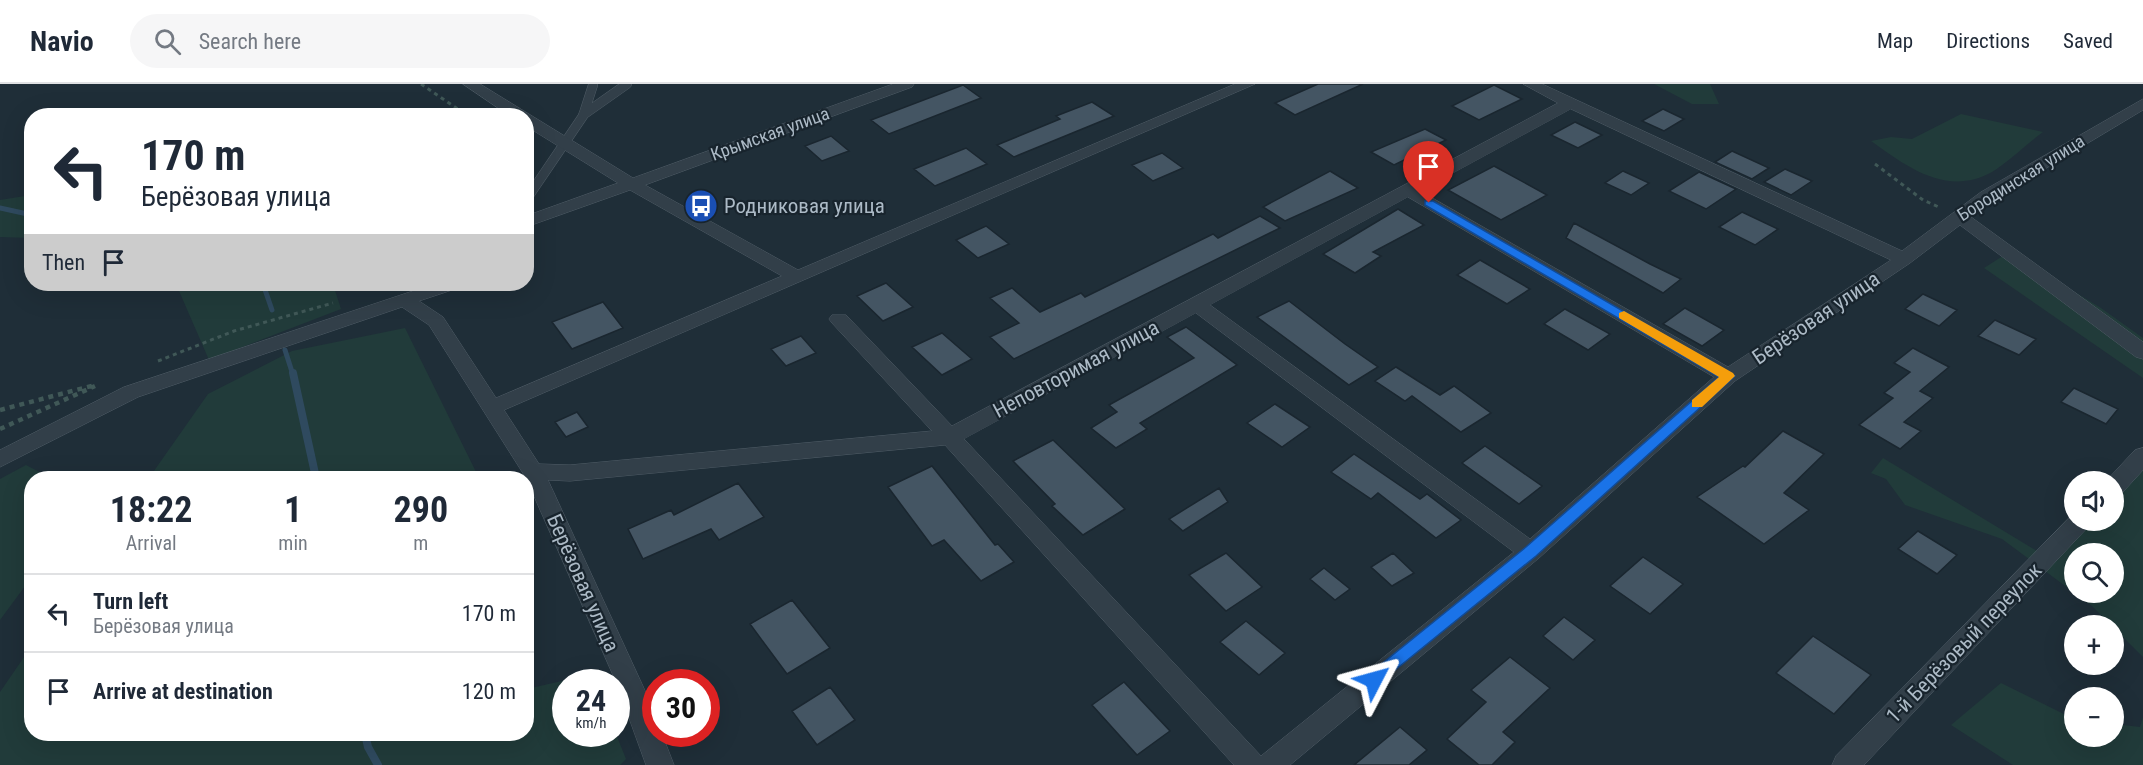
<!DOCTYPE html>
<meta charset="utf-8">
<style>
:root{--surface:#fff;--page:#f6f6f7;--text:#1f2937;--muted:#747a83;--line:#e0e1e3}
body{margin:0;font-family:"Roboto Condensed",sans-serif;background:var(--page);color:var(--text);height:100vh;display:flex;flex-direction:column;font-size:22px;white-space:nowrap}
*{box-sizing:border-box;margin:0}
p{font-size:20px;color:var(--muted)}
.icon{flex:none;width:33px;height:33px;fill:none;stroke:currentColor;stroke-width:2;stroke-linecap:round;stroke-linejoin:round}
.map{position:relative;flex:1;overflow:hidden}
.details{position:absolute;left:24px;top:387px;width:510px;height:270px;display:flex;flex-direction:column;background:var(--surface);border-radius:24px;box-shadow:0 6px 24px #0002}
.details>*{flex:none}
.banner{position:absolute;left:24px;top:24px;width:510px;height:183px;border-radius:24px;box-shadow:0 6px 24px #0002;background:#fff;color:var(--text);overflow:hidden}
.tools{position:absolute;left:2064px;top:387px;display:grid;gap:12px}
.tools a{display:grid;place-items:center;width:60px;height:60px;border-radius:50%;background:var(--surface);box-shadow:0 6px 24px #0002;font-size:30px}
.speed{position:absolute;left:552px;top:585px;display:flex;gap:12px;font-size:30px;font-weight:700;text-align:center}
.speed>*{display:grid;place-content:center;width:78px;height:78px;border-radius:50%;background:var(--surface);box-shadow:0 6px 24px #0002;line-height:1}
.speed small{font-size:15px;font-weight:400}
.speed .limit{border:9px solid #d22;background:#fff;color:#111}
.pin{position:absolute;display:grid;place-items:center;width:51px;height:51px;color:#fff;margin:-62px -26px;border-radius:50% 50% 50% 0;rotate:-45deg;box-shadow:0 0 6px #0007}
.pin .icon{rotate:45deg}
.me{position:absolute;width:66px;margin:-33px;rotate:51deg;stroke-linejoin:round;filter:drop-shadow(0 0 4px #0008)}
.turn{display:flex;align-items:center;gap:21px;height:126px;padding:0 18px;font-size:27px}
.turn .icon{width:78px;height:78px;stroke-width:2.5}
.turn b{display:block;font-size:42px;line-height:51px}
.then{display:flex;align-items:center;height:57px;padding:0 18px;background:#0003;gap:12px;font-size:22px}
.eta{display:flex;justify-content:space-evenly;align-items:center;height:102px;text-align:center}
.eta b{font-size:36px;font-weight:700;line-height:42px}
ul{padding:0;list-style:none}
li{display:flex;align-items:center;gap:18px;height:78px;padding:0 18px;border-top:2px solid var(--line)}
li div{flex:1}
li b{display:block;font-size:22px}
li em{font-style:normal}
header{display:flex;align-items:center;gap:36px;box-sizing:border-box;height:84px;padding:0 30px;background:var(--surface);border-bottom:2px solid var(--line)}
header strong{font-size:28px}
nav{display:flex;gap:33px;margin-inline-start:auto;font-size:21px}
.search{width:420px;height:54px;background:var(--page);display:flex;align-items:center;gap:15px;box-sizing:border-box;padding:0 21px;border-radius:33px;color:var(--muted);font-size:22px}
.map>svg:first-child{display:block}
.green{fill:#213b3a;fill-rule:evenodd}
.lines{fill:none;stroke-linecap:round;stroke-linejoin:round}
.stream-far1{stroke:#2f4a5f;stroke-width:5}
.stream{stroke:#2f4a5f;stroke-width:8}
.building{fill:#445563;stroke:#1a262f;stroke-width:1.5}
.service-casing{stroke:#505d67;stroke-width:10}
.minor-casing{stroke:#505d67;stroke-width:1}
.path-far1{stroke:#405857;stroke-width:3;stroke-dasharray:4 4;stroke-linecap:butt}
.path{stroke:#405857;stroke-width:4.5;stroke-dasharray:5 5;stroke-linecap:butt}
.service{stroke:#323f49;stroke-width:9}
.minor{fill:#323f49;fill-rule:evenodd}
.route{fill:#1a73e8;stroke:#114b97;stroke-width:1.5}
.slow{fill:#f59e0b}
.labels{text-anchor:middle;stroke-width:4.5;stroke-linejoin:round;paint-order:stroke}
.far-street-label{font-size:18px;fill:#acbac6;stroke:#18242d}
.poi-label{font-size:21px;fill:#acbac6;stroke:#18242d;text-anchor:start}
.street-label{font-size:21px;fill:#acbac6;stroke:#18242d}
</style>
<header>
<strong>Navio</strong>
<div class="search"><svg class="icon" aria-label="search" viewBox="0 0 24 24"><circle cx="10" cy="10" r="6"/><path d="M15 15l6 6"/></svg>Search here</div>
<nav><a>Map</a><a>Directions</a><a>Saved</a></nav>
</header>
<div class="map">
<svg width="2143" height="681" viewBox="0 0 2143 681">
<rect width="100%" height="100%" fill="#1f2e38"/>
<path class="green" d="M1654,0H1710L1719,20H1692Z
M1961,30L2043,48C2028,59 2007,79 1992,88C1947,113 1907,83 1871,57L1891,53L1912,55Z
M31,111V154L0,153V116Z
M2009,168L2101,224L2143,254V294L1984,184Z
M176,200H333L341,225L209,276Z
M405,244L479,394H149L208,310L292,267Z
M2143,366V573L2092,522L2002,455L1905,421L1886,395L1871,389L1883,374L2047,473L2080,437L2114,436V399ZM2074,470H2114V508H2074Z
M26,381L51,394H32L31,494L0,536V395Z
M31,563L32,650H526L527,605L592,590L595,598H566V650H616L626,675L620,681H0V608Z
M2001,599L2074,635V652H2114V640L2140,643L2143,633V681H2013L1951,641Z"/>
<g class="lines">
<path class="stream-far1" d="M0,124L32,131
M263,200L272,226
M285,266L293,291"/>
<path class="stream" d="M293,289L316,394
M365,650L368,663L378,681"/>
</g>
<path class="building" d="M1318,0H1363L1295,31L1275,19Z
M963,1L981,14L889,50L871,36Z
M1494,1L1522,15L1479,36L1452,22Z
M1092,18L1114,32L1014,73L997,61L1060,35L1056,32Z
M1663,25L1684,35L1664,47L1642,37Z
M1575,38L1602,51L1578,64L1551,51Z
M1425,45L1446,56L1394,81L1371,68Z
M831,52L849,67L822,77L805,62Z
M966,64L987,80L935,102L914,85Z
M1732,67L1769,84L1752,95L1715,78Z
M1162,69L1183,84L1153,97L1132,81Z
M1494,82L1547,111L1501,136L1448,106Z
M1785,85L1812,97L1791,111L1764,98Z
M1330,87L1358,104L1285,137L1263,123Z
M1623,87L1649,99L1631,111L1605,99Z
M1699,88L1736,105L1706,125L1669,107Z
M1398,125L1424,141L1373,168L1381,172L1355,189L1323,170Z
M1742,128L1778,145L1755,161L1719,143Z
M1260,132L1280,144L1014,275L990,253L1019,239L990,214L1012,204L1040,228L1081,209L1085,213L1213,150L1218,154Z
M1574,139L1650,180L1681,195L1663,209L1566,154Z
M986,142L1009,160L978,174L956,156Z
M1480,176L1530,205L1507,220L1457,191Z
M886,199L913,223L883,237L857,212Z
M1923,210L1957,226L1939,242L1905,225Z
M1289,217L1345,260L1378,283L1349,301L1257,233Z
M603,218L623,244L572,265L552,238Z
M1685,224L1724,246L1702,262L1663,240Z
M1565,225L1610,250L1588,266L1544,240Z
M1995,236L2036,255L2019,271L1978,252Z
M1186,243L1237,281L1140,339L1147,345L1116,364L1091,344L1117,328L1109,321L1194,274L1167,253Z
M942,249L972,275L942,291L912,263Z
M801,252L816,269L786,282L771,265Z
M1913,264L1949,283L1920,307L1933,314L1904,338L1921,347L1900,365L1859,341L1893,314L1884,309L1910,288L1894,279Z
M1396,283L1440,311L1454,302L1491,329L1461,348L1412,312L1405,317L1375,297Z
M2074,304L2118,325L2106,340L2061,318Z
M1275,320L1310,343L1282,363L1247,339Z
M577,328L588,343L566,353L555,338Z
M1783,347L1824,370L1784,409L1809,426L1764,460L1697,413L1743,382L1745,383Z
M1053,356L1125,425L1083,451L1052,422L1055,420L1013,377Z
M1485,362L1542,402L1519,420L1462,379Z
M1354,370L1420,415L1427,410L1461,436L1436,454L1378,409L1371,415L1331,388Z
M932,382L995,461L998,460L1014,478L981,497L944,456L932,462L888,403Z
M738,399L764,433L719,456L711,445L643,475L628,445L671,426L674,431Z
M1219,404L1228,418L1183,447L1169,435Z
M1918,447L1957,471L1937,490L1898,465Z
M1226,469L1262,503L1226,527L1189,491Z
M1393,469L1414,489L1392,502L1371,483Z
M1643,473L1683,500L1650,530L1610,502Z
M1324,484L1350,505L1335,516L1310,495Z
M792,516L830,564L787,590L750,540Z
M1564,533L1595,556L1573,576L1543,552Z
M1246,537L1285,569L1259,591L1220,558Z
M1813,552L1871,591L1834,630L1776,589Z
M1510,573L1550,604L1503,648L1515,658L1492,681H1479L1447,655L1486,618L1471,606Z
M1124,598L1170,647L1137,671L1092,621Z
M830,603L855,636L817,661L792,627Z
M1400,643L1427,666L1409,681H1354Z"/>
<g class="lines">
<defs>
<path id="service" d="M583,31L627,0
M526,116L583,32L593,1"/>
<path id="minor" d="M463,0H480L633,94L893,0H914L912,3L645,101L798,186L1235,0H1255L504,326L539,380L570,381L932,347L832,239L829,235L832,231H846L952,342L1558,19L1523,0H1542L1902,167L1981,108L2143,15V26L1993,116L1971,133L2143,258V275L2136,273L1960,141L1910,179L1735,297L1539,474L1290,681H1234L945,361L570,397L548,396L647,611L656,634V650H662L674,681H646L616,598L526,394L429,241L402,223L138,313L0,383V366L124,303L434,200H460L458,204L419,217L443,233L496,314L782,192L630,106L526,143V132L618,99L526,42V32H510ZM1571,25L1891,176L1728,283L1420,107ZM1408,113L1714,293L1530,455L1210,221ZM1196,229L1514,468L1261,672L964,355Z
M2143,364V386L2122,409L2114,411V398L2106,397L2135,366Z
M2074,429V436H2092L2089,442L1864,681H1832L1836,672Z"/>
</defs>
<use href="#service" class="service-casing"/>
<use href="#minor" class="minor-casing"/>
<path class="path-far1" d="M421,0L468,32
M526,71L531,74L526,81
M1875,80L1923,116L1941,124
M158,277L234,247L333,219"/>
<path class="path" d="M0,326L95,301
M0,345L95,302"/>
<use href="#service" class="service"/>
<use href="#minor" class="minor"/>
</g>
<path class="route" d="M1425,117H1433L1735,292L1536,472L1374,603L1368,601L1366,596L1368,591L1526,463L1719,293L1425,121Z"/>
<path class="slow" d="M1624,227L1733,289L1735,292L1702,323H1692V316L1719,293L1619,234V229Z"/>
<defs>
<symbol id="bus-disc" viewBox="-11 -11 22 22"><circle r="9.5" fill="#1a4fb4" stroke="#18242d"/><path d="M-5-6H5V4H4V6H2V4H-2V6H-4V4H-5ZM-3.5-4V0h7V-4ZM-3.5 1.2v1.5H-2V1.2ZM2 1.2v1.5H3.5V1.2Z" fill="#fff"/></symbol>
</defs>
<g fill-rule="evenodd">
<use href="#bus-disc" x="682" y="103" width="38" height="38"/>
</g>
<g class="labels">
<g class="far-street-label">
<text transform="translate(770 50) rotate(-20)" y="6">Крымская улица</text>
<text transform="translate(2021 94) rotate(-32)" y="6">Бородинская улица</text>
</g>
<g class="poi-label">
<text x="724" y="129">Родниковая улица</text>
</g>
<g class="street-label">
<text transform="translate(1816 234) rotate(-34)" y="7">Берёзовая улица</text>
<text transform="translate(1076 285) rotate(-28)" y="7">Неповторимая улица</text>
<text transform="translate(583 499) rotate(66)" y="7">Берёзовая улица</text>
<text transform="translate(1964 559) rotate(-46)" y="7">1-й Берёзовый переулок</text>
</g>
</g>
</svg>
<div class="tools">
<a><svg class="icon" aria-label="sound" viewBox="0 0 24 24"><path d="M4 9h4l5-4v14l-5-4H4zM17 9q2 3 0 6"/></svg></a>
<a><svg class="icon" aria-label="search" viewBox="0 0 24 24"><circle cx="10" cy="10" r="6"/><path d="M15 15l6 6"/></svg></a>
<a>+</a>
<a>−</a>
</div>
<div class="speed"><div>24<small>km/h</small></div><div class="limit">30</div></div>
<div class="pin" style="left:1429px;top:119px;background:#d93025"><svg class="icon" aria-label="arrive" viewBox="0 0 24 24"><path d="M6 21V4h12l-3 4 3 4H6"/></svg></div>
<svg class="me" style="left:1374px;top:596px" viewBox="-20 -20 40 40"><path d="M0-17L14 15 0 8-14 15z" fill="#1a73e8" stroke="#fff" stroke-width="4"/></svg>
<div class="banner">
<div class="turn"><svg class="icon" aria-label="left" viewBox="0 0 24 24"><path d="M17 20v-9H6M10 6l-5 5 5 5"/></svg><div><b>170 m</b>Берёзовая улица</div></div>
<div class="then">Then<svg class="icon" aria-label="arrive" viewBox="0 0 24 24"><path d="M6 21V4h12l-3 4 3 4H6"/></svg></div>
</div>
<section class="details">
<div class="eta">
<div><b>18:22</b><p>Arrival</p></div>
<div><b>1</b><p>min</p></div>
<div><b>290</b><p>m</p></div>
</div>
<ul>
<li><svg class="icon" aria-label="left" viewBox="0 0 24 24"><path d="M17 20v-9H6M10 6l-5 5 5 5"/></svg><div><b>Turn left</b><p>Берёзовая улица</p></div><em>170 m</em></li>
<li><svg class="icon" aria-label="arrive" viewBox="0 0 24 24"><path d="M6 21V4h12l-3 4 3 4H6"/></svg><div><b>Arrive at destination</b></div><em>120 m</em></li>
</ul>
</section>
</div>
